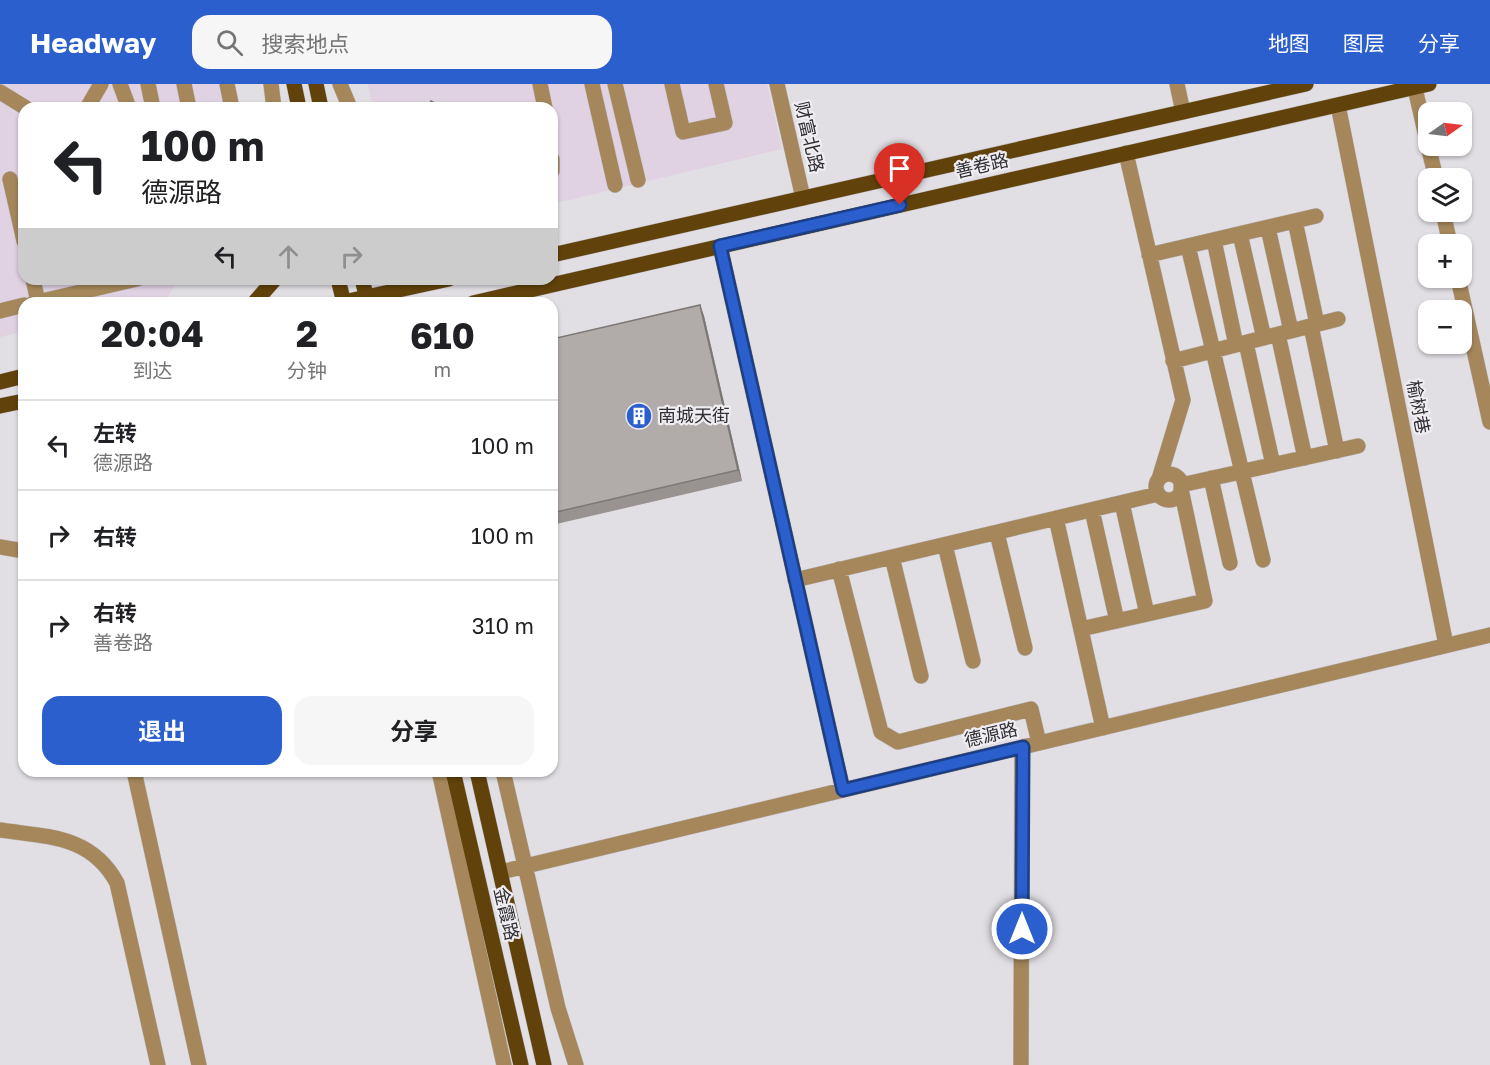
<!DOCTYPE html>
<html lang="zh">
<meta charset="utf-8">
<style>
:root{--surface:#fff;--page:#f6f6f6;--text:#202124;--muted:#757577;--line:#e0e0e0;--accent:#2b5fcd}
body{margin:0;font-family:"Golos Text","Noto Sans SC",sans-serif;background:var(--page);color:var(--text);height:100vh;display:flex;flex-direction:column;font-size:22px;white-space:nowrap}
*{box-sizing:border-box;margin:0}
p{font-size:20px;color:var(--muted)}
.icon{flex:none;width:33px;height:33px;fill:none;stroke:currentColor;stroke-width:2;stroke-linecap:round;stroke-linejoin:round}
.map{position:relative;flex:1;overflow:hidden}
.sheet{position:absolute;left:18px;top:213px;width:540px;height:480px;display:flex;flex-direction:column;background:var(--surface);border-radius:18px;box-shadow:0 2px 4px #0004}
.sheet>*{flex:none}
.guide{position:absolute;left:18px;top:18px;width:540px;height:183px;border-radius:18px;box-shadow:0 2px 4px #0004;background:#fff;color:var(--text);overflow:hidden}
.needle{width:39px;rotate:76deg}
.tools{position:absolute;left:1418px;top:18px;display:grid;gap:12px}
.tools a{display:grid;place-items:center;width:54px;height:54px;border-radius:12px;background:var(--surface);box-shadow:0 2px 4px #0004;font-size:30px}
.pin{position:absolute;display:grid;place-items:center;width:51px;height:51px;color:#fff;margin:-62px -26px;border-radius:50% 50% 50% 0;rotate:-45deg;box-shadow:0 0 6px #0007}
.pin .icon{rotate:45deg}
.me{position:absolute;width:66px;margin:-33px;rotate:0deg;stroke-linejoin:round;filter:drop-shadow(0 0 4px #0008)}
.turn{display:flex;align-items:center;gap:21px;height:126px;padding:0 24px;font-size:27px}
.turn .icon{width:78px;height:78px;stroke-width:2.5}
.turn b{display:block;font-size:42px;line-height:51px}
.lanes{display:flex;align-items:center;height:57px;padding:0 24px;background:#0003;justify-content:center;gap:30px;direction:ltr}
.lanes .off{opacity:.35}
.eta{display:flex;justify-content:space-evenly;align-items:center;height:102px;text-align:center}
.eta b{font-size:36px;font-weight:700;line-height:42px}
.primary-button{display:flex;gap:12px;margin-top:auto;padding:12px 24px}
.primary-button a{flex:1;height:69px;border-radius:18px;background:var(--accent);color:#fff;font-size:24px;font-weight:700;line-height:69px;text-align:center}
.primary-button a+a{background:var(--page);color:var(--text)}
ul{padding:0;list-style:none}
li{display:flex;align-items:center;gap:18px;height:90px;padding:0 24px;border-top:2px solid var(--line)}
li div{flex:1}
li b{display:block;font-size:22px}
li em{font-style:normal}
header{display:flex;align-items:center;gap:36px;box-sizing:border-box;height:84px;padding:0 30px;background:var(--accent);color:#fff}
header strong{font-size:28px}
nav{display:flex;gap:33px;margin-inline-start:auto;font-size:21px}
.search{width:420px;height:54px;background:var(--page);display:flex;align-items:center;gap:15px;box-sizing:border-box;padding:0 21px;border-radius:18px;color:var(--muted);font-size:22px}
.map>svg:first-child{display:block}
.commercial{fill:#e0d1e3}
.lines{fill:none;stroke-linecap:round;stroke-linejoin:round}
.minor-casing{stroke:#bebcc0;stroke-width:16}
.major-casing{stroke:#bebcc0;stroke-width:16}
.minor{stroke:#a5875b;stroke-width:15}
.major{stroke:#61420a;stroke-width:15}
.wall{fill:#989391}
.shaded-wall{fill:#7c7876}
.building{fill:#b1aba9;stroke:#7c7876;stroke-width:1.5}
.route-casing{stroke:#1c3e85;stroke-width:15}
.route{stroke:#2b5fcd;stroke-width:10}
.labels{text-anchor:middle;stroke-width:4.5;stroke-linejoin:round;paint-order:stroke}
.street-label{font-size:18px;fill:#2f2e30;stroke:#efecf2}
.poi-label{font-size:18px;fill:#2f2e30;stroke:#efecf2;text-anchor:start}
</style>
<header>
<strong>Headway</strong>
<div class="search"><svg class="icon" aria-label="search" viewBox="0 0 24 24"><circle cx="10" cy="10" r="6"/><path d="M15 15l6 6"/></svg>搜索地点</div>
<nav><a>地图</a><a>图层</a><a>分享</a></nav>
</header>
<div class="map">
<svg width="1490" height="981" viewBox="0 0 1490 981">
<rect width="100%" height="100%" fill="#e2dfe4"/>
<path class="commercial" d="M0,0H232L238,24H24V195H179L167,214L146,219H24V247L0,253Z
M368,0H767L782,65L552,120V24H373Z"/>
<g class="lines">
<defs>
<path id="minor" d="M120,0L129,24
M148,0L153,24
M184,0L189,24
M227,0L232,24
M271,0L274,24
M340,0L350,24
M540,0L545,24
M592,0L615,101
M615,0L638,96
M672,0L683,48L725,39L716,0
M777,0L803,114
M1177,0L1183,28
M1414,0L1428,61
M0,8L26,24
M1338,21L1446,561
M87,24L101,0
M1428,62L1436,94
M1126,69L1183,316L1159,395
M552,75V87
M10,95L24,157
M1443,128L1450,160
M1295,137L1317,240
M1268,144L1291,247
M1240,150L1264,254
M1214,156L1236,261
M720,162L843,706
M1188,162L1263,476
M1149,171L1316,132
M1458,194L1490,338
M33,195L38,218
M33,219L137,195
M0,227L24,221
M1311,242L1337,367
M1278,250L1305,374
M1246,259L1273,381
M1173,277L1338,235
M1156 403a13 13 0 1 1 26 0a13 13 0 1 1-26 0Z
M1211,394L1230,479
M1181,401L1358,362
M1122,419L1147,530
M1092,426L1117,537
M1056,434L1103,644
M997,449L1025,564
M945,461L973,577
M0,463L24,467
M892,473L921,592
M839,485L881,648L898,658L1031,625L1039,659
M795,496L1158,410
M1081,545L1205,517L1181,405
M134,687L199,981
M439,687L504,981
M503,687L558,924L576,981
M0,746C47,753 91,751 117,799L158,981
M501,788L1490,551
M1021,981L1022,663"/>
<path id="major" d="M294,0L299,24
M316,0L321,24
M552,171L1306,0
M338,195L344,219
M362,195L368,219
M254,219L275,195
M339,219L449,195
M473,219L1429,0
M0,298L24,292
M0,322L24,317
M453,687L521,981
M477,687L544,981"/>
</defs>
<use href="#minor" class="minor-casing"/>
<use href="#major" class="major-casing"/>
<use href="#minor" class="minor"/>
<use href="#major" class="major"/>
</g>
<path class="wall" d="M700,221L704,232L742,397L552,441V255Z"/>
<path class="shaded-wall" d="M700,221L704,232L742,397L738,386Z"/>
<path class="building" d="M431,17L442,24H427Z
M700,221L738,386L552,429V255Z"/>
<g class="lines">
<defs>
<path id="route" d="M900,121L720,162L843,706L1023,663L1022,845"/>
</defs>
<use href="#route" class="route-casing"/>
<use href="#route" class="route"/>
</g>
<defs>
<symbol id="building-disc" viewBox="-11 -11 22 22"><circle r="9.5" fill="#2b5fcd" stroke="#efecf2"/><path d="M-4-6H4V6H1V3H-1V6H-4ZM-2.5-4.3h1.7v1.8h-1.7ZM.8-4.3h1.7v1.8H.8ZM-2.5-1h1.7V.8h-1.7ZM.8-1h1.7V.8H.8Z" fill="#fff"/></symbol>
</defs>
<g fill-rule="evenodd">
<use href="#building-disc" x="624" y="317" width="30" height="30"/>
</g>
<g class="labels">
<g class="street-label">
<text transform="translate(809 53) rotate(77)" y="6">财富北路</text>
<text transform="translate(982 82) rotate(-13)" y="6">善卷路</text>
<text transform="translate(1418 323) rotate(79)" y="6">榆树巷</text>
<text transform="translate(991 651) rotate(-13)" y="6">德源路</text>
<text transform="translate(506 830) rotate(77)" y="6">金霞路</text>
</g>
<g class="poi-label">
<text x="658" y="338">南城天街</text>
</g>
</g>
</svg>
<div class="tools">
<a><svg class="needle" viewBox="-14 -14 28 28"><path d="M0-13l5 13h-10z" fill="#e53935"/><path d="M0 13l5-13h-10z" fill="#757577"/></svg></a>
<a><svg class="icon" aria-label="layers" viewBox="0 0 24 24"><path d="M12 4l9 5-9 5-9-5zM3 14l9 5 9-5"/></svg></a>
<a>+</a>
<a>−</a>
</div>
<div class="pin" style="left:900px;top:121px;background:#d93025"><svg class="icon" aria-label="arrive" viewBox="0 0 24 24"><path d="M6 21V4h12l-3 4 3 4H6"/></svg></div>
<svg class="me" style="left:1022px;top:845px" viewBox="-20 -20 40 40"><circle r="17" fill="#2b5fcd" stroke="#fff" stroke-width="3"/><path d="M0-11L8 9 0 5-8 9z" fill="#fff"/></svg>
<div class="guide">
<div class="turn"><svg class="icon" aria-label="left" viewBox="0 0 24 24"><path d="M17 20v-9H6M10 6l-5 5 5 5"/></svg><div><b>100 m</b>德源路</div></div>
<div class="lanes"><svg class="icon" aria-label="left" viewBox="0 0 24 24"><path d="M17 20v-9H6M10 6l-5 5 5 5"/></svg><svg class="icon off" aria-label="ahead" viewBox="0 0 24 24"><path d="M12 20V5M6 11l6-6 6 6"/></svg><svg class="icon off" aria-label="right" viewBox="0 0 24 24"><path d="M7 20v-9h11M14 6l5 5-5 5"/></svg></div>
</div>
<section class="sheet">
<div class="eta">
<div><b>20:04</b><p>到达</p></div>
<div><b>2</b><p>分钟</p></div>
<div><b>610</b><p>m</p></div>
</div>
<ul>
<li><svg class="icon" aria-label="left" viewBox="0 0 24 24"><path d="M17 20v-9H6M10 6l-5 5 5 5"/></svg><div><b>左转</b><p>德源路</p></div><em>100 m</em></li>
<li><svg class="icon" aria-label="right" viewBox="0 0 24 24"><path d="M7 20v-9h11M14 6l5 5-5 5"/></svg><div><b>右转</b></div><em>100 m</em></li>
<li><svg class="icon" aria-label="right" viewBox="0 0 24 24"><path d="M7 20v-9h11M14 6l5 5-5 5"/></svg><div><b>右转</b><p>善卷路</p></div><em>310 m</em></li>
</ul>
<div class="primary-button"><a>退出</a><a>分享</a></div>
</section>
</div>
